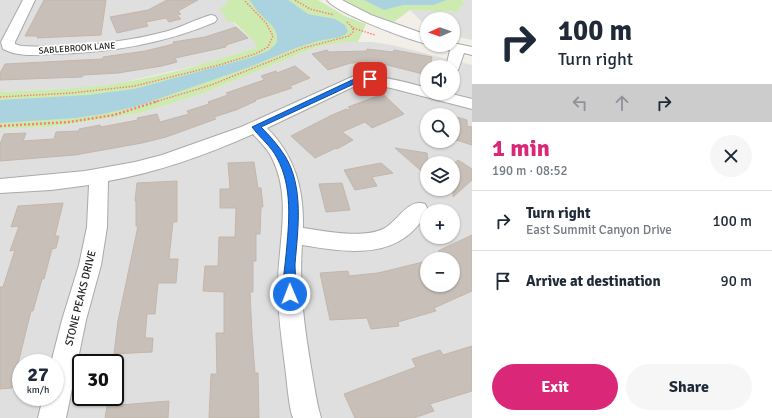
<!DOCTYPE html>
<meta charset="utf-8">
<style>
:root{--surface:#fff;--page:#f6f6f7;--text:#1f2937;--muted:#747a83;--line:#e0e1e3;--accent:#db2777}
body{margin:0;font-family:Signika,sans-serif;background:var(--page);color:var(--text);height:100vh;display:flex;flex-direction:column;font-size:15px;white-space:nowrap}
*{box-sizing:border-box;margin:0}
p{font-size:13px;color:var(--muted)}
.icon{flex:none;width:22px;height:22px;fill:none;stroke:currentColor;stroke-width:2;stroke-linecap:round;stroke-linejoin:round}
.map{position:relative;flex:1;overflow:hidden}
.drawer{display:flex;flex-direction:column;background:var(--surface);width:300px}
.drawer>*{flex:none}
.hud{background:#fff;color:var(--text);overflow:hidden}
.needle{width:26px;rotate:268deg}
.fabs{position:absolute;left:420px;top:12px;display:grid;gap:8px}
.fabs a{display:grid;place-items:center;width:40px;height:40px;border-radius:50%;background:var(--surface);box-shadow:0 1px 3px #0004;font-size:20px}
.speed{position:absolute;left:12px;top:354px;display:flex;gap:8px;font-size:20px;font-weight:700;text-align:center}
.speed>*{display:grid;place-content:center;width:52px;height:52px;border-radius:50%;background:var(--surface);box-shadow:0 1px 3px #0004;line-height:1}
.speed small{font-size:10px;font-weight:400}
.speed .limit{border:2px solid #111;border-radius:6px;background:#fff;color:#111}
.pin{position:absolute;display:grid;place-items:center;width:34px;height:34px;color:#fff;margin:-17px;border-radius:8px;box-shadow:0 2px 6px #0006}
.me{position:absolute;width:44px;margin:-22px;rotate:359deg;stroke-linejoin:round;filter:drop-shadow(0 0 3px #0008)}
.turn{display:flex;align-items:center;gap:14px;height:84px;padding:0 20px;font-size:18px}
.turn .icon{width:52px;height:52px;stroke-width:2.5}
.turn b{display:block;font-size:28px;line-height:34px}
.lanes{display:flex;align-items:center;height:38px;padding:0 20px;background:#0003;justify-content:center;gap:20px;direction:ltr}
.lanes .off{opacity:.35}
.round{display:grid;place-items:center;flex:none;width:42px;height:42px;border-radius:21px;background:var(--page)}
.headline{display:flex;align-items:center;justify-content:space-between;height:68px;padding:0 20px}
h1{font-size:24px;font-weight:700;line-height:30px;color:var(--accent)}
.primary-button{display:flex;gap:8px;margin-top:auto;padding:8px 20px}
.primary-button a{flex:1;height:46px;border-radius:24px;background:var(--accent);color:#fff;font-size:16px;font-weight:700;line-height:46px;text-align:center}
.primary-button a+a{background:var(--page);color:var(--text)}
ul{padding:0;list-style:none}
li{display:flex;align-items:center;gap:12px;height:60px;padding:0 20px;border-top:1px solid var(--line)}
li div{flex:1}
li b{display:block;font-size:15px}
li em{font-style:normal}
main{display:flex;flex:1;min-height:0}
.map>svg:first-child{display:block}
.residential{fill:#e0dfdf;fill-rule:evenodd}
.grass{fill:#cdebb0}
.water{fill:#aad3df}
.building{fill:#c7bfb8;stroke:#c4b6ab}
.lines{fill:none;stroke-linecap:round;stroke-linejoin:round}
.minor-casing{stroke:#a9a9a9;stroke-width:2}
.path-far1{stroke:#fa8072;stroke-width:1.5;stroke-dasharray:1.5 1.5;stroke-linecap:butt}
.path{stroke:#fa8072;stroke-width:2.5;stroke-dasharray:2 2;stroke-linecap:butt}
.minor{fill:#fff;fill-rule:evenodd}
.route{fill:#1a73e8;stroke:#114b97}
.labels{text-anchor:middle;stroke-width:3.5;stroke-linejoin:round;paint-order:stroke}
.far-street-label{font-size:9px;fill:#222;stroke:#fff}
.street-label{font-size:11px;fill:#222;stroke:#fff}
</style>
<main>
<div class="map">
<svg width="472" height="418" viewBox="0 0 472 418">
<rect width="100%" height="100%" fill="#f2efe9"/>
<path class="residential" d="M0,0H226L228,2L224,14L226,17L257,43L255,48L208,63L120,83L81,88L0,92Z
M462,0H472V40L453,36V19H427V27L410,10L459,12V8L465,4Z
M345,42H372L392,45L472,65V418H0V129L51,127L141,113L204,93L317,47ZM427,67H453V93H427ZM427,115H453V141H427ZM427,163H453V189H427ZM427,211H453V237H427ZM427,259H453V285H427ZM21,363H55V397H21ZM81,363H115V397H81Z"/>
<path class="grass" d="M226,0H318L347,17L366,24L358,42H345L317,47L204,93L141,113L51,127L0,129V92C40,90 79,89 119,83C165,76 210,62 255,48L256,43L235,23L226,21L224,14L219,10L228,2Z
M345,0H462L465,4L459,8V12L410,10L394,22L369,13Z"/>
<path class="water" d="M249,0H288L308,14L335,19L345,25L348,31L345,35L340,37L318,41L296,48L247,68L138,106L103,114L76,118L0,123V100L88,95L134,89L249,58L268,51L276,44C281,30 268,22 259,13C255,9 253,4 249,0Z
M364,0H447L433,5H403L384,10Z"/>
<path class="building" d="M44,0H106L101,35L37,38L38,36H25Z
M167,0H198L178,11L181,14L177,15L181,19L169,22L166,18L146,22L148,26L117,33L110,17L148,10Z
M236,27L248,38L226,45V47L175,58L177,62L162,66L118,73L83,75L82,77L0,80V73L5,64L103,59V57L145,51L174,44L173,42L205,37Z
M367,49L393,52L394,50L432,57L430,67H427V75L387,65L361,63H351L328,70L312,54L327,50L329,52L367,51Z
M295,66L310,78L290,86L292,88L255,100L256,101L236,110L214,117L216,119L166,137L142,143L75,155L0,161V144L4,134L26,133L23,141L54,139L56,132L79,131V129L100,125L101,127L138,120L137,118L157,114L160,122L189,114L187,111L209,104L208,102L228,95L226,93L264,80L261,76L276,71L277,73Z
M383,94L404,114L372,128L365,122L342,132L353,140L337,149L336,148L315,158L291,136L330,116L346,109L348,110L350,109L348,107Z
M453,116L467,120V126L472,127V145L453,139Z
M395,148L427,153L428,163H427V176Z
M458,160L472,169V180L453,197V164Z
M254,162L258,188H261L263,207H261L260,234H256V261H253V292H250L252,334L255,373H258L259,418H209L211,374H217L216,333H224V292L203,291L205,266H218L219,237H235L236,208H220V189H230L228,163Z
M381,163L393,173L372,177L377,186L355,190L344,170Z
M177,181V222H173L169,259H178L176,283H158L155,314H147L145,338H153L152,352L114,354L118,321L138,226H136V201H135L137,183Z
M342,183L350,210L326,212L319,184Z
M63,203L55,236H59L56,248L52,249L44,279H42L33,311H31L12,388L0,389V287H3L15,250L10,251L19,226L11,227L18,206Z
M472,235V291L434,308L436,311L398,322L399,326L371,329L367,318L330,320L320,273L348,271L349,276L378,273L427,261V285H453V259H446L438,251Z
M472,346V391L430,404L434,411L414,418H355L344,394L416,367L412,359L440,350L443,355Z
M169,401L168,418H105L107,406Z"/>
<g class="lines">
<defs>
<path id="minor" d="M23,0H35L15,42V44L21,46C66,49 124,43 168,31C182,27 196,19 211,15L215,16L217,19L215,22C163,44 108,53 51,54C34,55 19,57 3,49L1,42Z
M327,0H342L371,15L427,35V44C409,40 336,13 327,0Z
M453,43L472,47V55L464,53L458,70L453,71V67H446L450,50L440,48L438,45H453Z
M354,76C380,75 403,81 427,88V93H448L472,99V109L391,88L373,85H357L267,128C295,156 304,189 303,228C325,231 362,239 383,229C398,222 407,198 425,204L428,210C402,261 350,253 302,245C299,288 304,325 311,367C314,384 316,401 321,418H293L291,412C288,397 287,382 285,366C282,341 278,316 278,290C277,246 293,200 272,158C268,149 260,142 253,134C206,155 159,172 108,181L107,227L101,265L86,320L66,418H38L43,397H55V363H51L62,320L79,265L87,227L89,185L51,190L0,193V179L85,171L135,162L162,155L241,127Z"/>
</defs>
<use href="#minor" class="minor-casing"/>
<path class="path-far1" d="M295,0L310,9L334,15
M353,28L375,35
M0,97L72,93L135,86L219,65L255,54L268,47L273,36L266,23L244,0
M155,102L211,85L303,48L349,36L353,32V28L347,22"/>
<path class="path" d="M0,126L69,122L114,115L158,101"/>
<use href="#minor" class="minor"/>
</g>
<path class="route" d="M370,77L372,78V81L356,83L261,127C270,136 278,145 285,156C304,187 298,229 295,264C295,273 297,290 294,297L290,299L286,297C281,285 285,268 286,255C289,223 293,187 277,158C271,146 260,138 252,127L352,80Z"/>
<g class="labels">
<g class="far-street-label">
<text transform="translate(77 48) rotate(-4)" y="3">SABLEBROOK LANE</text>
</g>
<g class="street-label">
<text transform="translate(80 298) rotate(-76)" y="4">STONE PEAKS DRIVE</text>
</g>
</g>
</svg>
<div class="fabs">
<a><svg class="needle" viewBox="-14 -14 28 28"><path d="M0-13l5 13h-10z" fill="#e53935"/><path d="M0 13l5-13h-10z" fill="#747a83"/></svg></a>
<a><svg class="icon" aria-label="sound" viewBox="0 0 24 24"><path d="M4 9h4l5-4v14l-5-4H4zM17 9q2 3 0 6"/></svg></a>
<a><svg class="icon" aria-label="search" viewBox="0 0 24 24"><circle cx="10" cy="10" r="6"/><path d="M15 15l6 6"/></svg></a>
<a><svg class="icon" aria-label="layers" viewBox="0 0 24 24"><path d="M12 4l9 5-9 5-9-5zM3 14l9 5 9-5"/></svg></a>
<a>+</a>
<a>−</a>
</div>
<div class="speed"><div>27<small>km/h</small></div><div class="limit">30</div></div>
<div class="pin" style="left:370px;top:79px;background:#d93025"><svg class="icon" aria-label="arrive" viewBox="0 0 24 24"><path d="M6 21V4h12l-3 4 3 4H6"/></svg></div>
<svg class="me" style="left:290px;top:294px" viewBox="-20 -20 40 40"><circle r="17" fill="#1a73e8" stroke="#fff" stroke-width="3"/><path d="M0-11L8 9 0 5-8 9z" fill="#fff"/></svg>
</div>
<section class="drawer">
<div class="hud">
<div class="turn"><svg class="icon" aria-label="right" viewBox="0 0 24 24"><path d="M7 20v-9h11M14 6l5 5-5 5"/></svg><div><b>100 m</b>Turn right</div></div>
<div class="lanes"><svg class="icon off" aria-label="left" viewBox="0 0 24 24"><path d="M17 20v-9H6M10 6l-5 5 5 5"/></svg><svg class="icon off" aria-label="ahead" viewBox="0 0 24 24"><path d="M12 20V5M6 11l6-6 6 6"/></svg><svg class="icon" aria-label="right" viewBox="0 0 24 24"><path d="M7 20v-9h11M14 6l5 5-5 5"/></svg></div>
</div>
<div class="headline"><div><h1>1 min</h1><p>190 m · 08:52</p></div><a class="round"><svg class="icon" aria-label="close" viewBox="0 0 24 24"><path d="M6 6l12 12M18 6L6 18"/></svg></a></div>
<ul>
<li><svg class="icon" aria-label="right" viewBox="0 0 24 24"><path d="M7 20v-9h11M14 6l5 5-5 5"/></svg><div><b>Turn right</b><p>East Summit Canyon Drive</p></div><em>100 m</em></li>
<li><svg class="icon" aria-label="arrive" viewBox="0 0 24 24"><path d="M6 21V4h12l-3 4 3 4H6"/></svg><div><b>Arrive at destination</b></div><em>90 m</em></li>
</ul>
<div class="primary-button"><a>Exit</a><a>Share</a></div>
</section>
</main>
